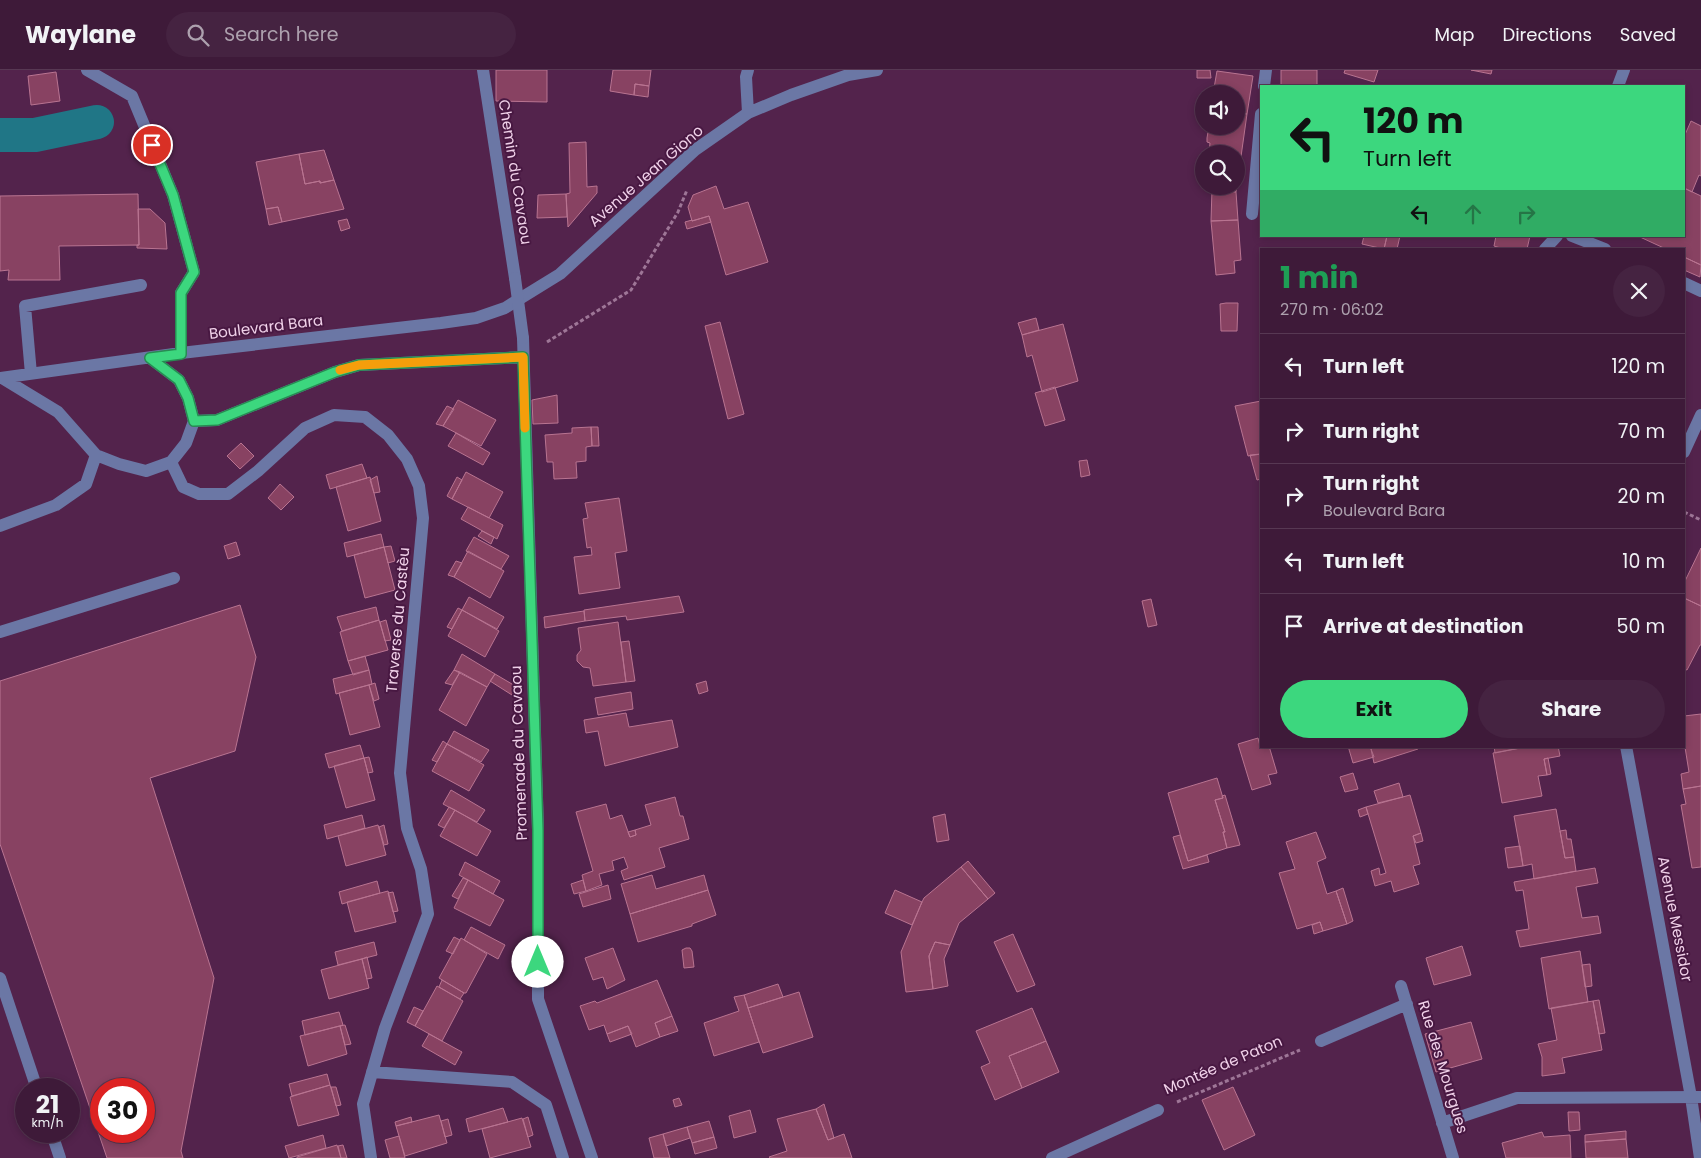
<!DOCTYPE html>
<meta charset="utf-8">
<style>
:root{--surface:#3e1a39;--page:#452341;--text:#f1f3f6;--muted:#ada1ae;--line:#573853;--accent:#3cd77e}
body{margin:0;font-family:Poppins,sans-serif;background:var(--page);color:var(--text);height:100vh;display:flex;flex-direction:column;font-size:19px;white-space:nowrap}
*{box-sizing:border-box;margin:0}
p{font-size:16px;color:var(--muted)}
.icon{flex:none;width:28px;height:28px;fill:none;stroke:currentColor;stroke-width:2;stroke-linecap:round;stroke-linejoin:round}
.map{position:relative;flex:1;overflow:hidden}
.details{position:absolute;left:1260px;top:178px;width:425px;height:500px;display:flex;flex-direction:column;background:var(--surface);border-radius:0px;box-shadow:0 2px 8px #0003,0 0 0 1px var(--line)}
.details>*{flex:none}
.banner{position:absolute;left:1260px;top:15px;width:425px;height:152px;border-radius:0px;box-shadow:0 2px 8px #0003,0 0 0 1px var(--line);background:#3cd77e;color:#111;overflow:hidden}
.buttons{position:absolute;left:1195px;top:15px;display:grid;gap:10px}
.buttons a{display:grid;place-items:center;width:50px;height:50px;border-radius:50%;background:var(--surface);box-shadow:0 2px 8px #0003,0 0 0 1px var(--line);font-size:25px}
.speed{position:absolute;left:15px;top:1008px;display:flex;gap:10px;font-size:25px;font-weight:700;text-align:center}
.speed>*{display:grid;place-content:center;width:65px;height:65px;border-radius:50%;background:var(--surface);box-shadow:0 2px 8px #0003,0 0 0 1px var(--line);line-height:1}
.speed small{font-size:12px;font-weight:400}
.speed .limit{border:8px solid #d22;background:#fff;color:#111}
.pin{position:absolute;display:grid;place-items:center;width:42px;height:42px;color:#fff;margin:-21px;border:2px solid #fff;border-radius:50%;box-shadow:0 1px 5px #0007}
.me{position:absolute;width:55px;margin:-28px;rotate:0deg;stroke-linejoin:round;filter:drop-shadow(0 0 4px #0008)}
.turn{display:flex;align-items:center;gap:18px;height:105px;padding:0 20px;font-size:22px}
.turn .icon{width:65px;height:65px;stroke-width:2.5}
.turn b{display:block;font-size:35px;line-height:42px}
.lanes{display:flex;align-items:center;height:48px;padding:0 20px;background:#0003;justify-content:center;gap:25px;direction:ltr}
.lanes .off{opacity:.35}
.round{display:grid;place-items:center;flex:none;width:52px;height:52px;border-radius:26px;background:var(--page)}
.headline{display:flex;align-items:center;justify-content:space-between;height:85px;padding:0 20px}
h1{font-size:30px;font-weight:700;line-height:38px;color:#1e9e55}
.primary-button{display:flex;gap:10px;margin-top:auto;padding:10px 20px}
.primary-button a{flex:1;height:58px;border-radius:30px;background:var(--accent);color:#111;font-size:20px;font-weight:700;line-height:58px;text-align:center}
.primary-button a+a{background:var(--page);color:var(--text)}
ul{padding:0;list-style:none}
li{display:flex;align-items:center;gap:15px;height:65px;padding:0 20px;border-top:1px solid var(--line)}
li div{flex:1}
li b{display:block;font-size:19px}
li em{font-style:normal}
header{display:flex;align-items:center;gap:30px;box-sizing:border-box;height:70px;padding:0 25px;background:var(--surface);border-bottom:1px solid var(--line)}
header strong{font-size:24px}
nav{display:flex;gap:28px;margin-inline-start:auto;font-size:18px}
.search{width:350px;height:45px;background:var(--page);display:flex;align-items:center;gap:12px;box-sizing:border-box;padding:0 18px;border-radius:28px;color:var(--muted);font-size:19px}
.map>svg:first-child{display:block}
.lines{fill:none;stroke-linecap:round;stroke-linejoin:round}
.canal{stroke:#207686;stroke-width:34}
.building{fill:#884262;stroke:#b97491;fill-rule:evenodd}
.path{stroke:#9e7697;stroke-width:3;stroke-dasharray:4 2.5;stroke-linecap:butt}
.minor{stroke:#6b77a5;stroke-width:12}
.minor-bridge{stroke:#6b77a5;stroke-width:12}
.route-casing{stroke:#278c52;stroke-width:12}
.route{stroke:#3cd77e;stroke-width:9}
.slow{stroke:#f59e0b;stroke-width:9}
.labels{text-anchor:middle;stroke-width:4;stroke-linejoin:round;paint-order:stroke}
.street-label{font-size:15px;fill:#f0d1e9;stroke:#481842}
</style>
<header>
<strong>Waylane</strong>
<div class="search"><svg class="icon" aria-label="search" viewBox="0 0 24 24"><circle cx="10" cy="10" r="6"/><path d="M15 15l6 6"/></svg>Search here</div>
<nav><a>Map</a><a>Directions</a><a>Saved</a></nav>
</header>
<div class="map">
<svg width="1701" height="1088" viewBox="0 0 1701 1088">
<rect width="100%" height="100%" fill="#53234c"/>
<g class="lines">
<path class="canal" d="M0,65H35L97,52"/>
</g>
<path class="building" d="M496,0H547V32L496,31Z
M613,0H651L649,16L635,14L634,25L610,21Z
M1197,0H1210L1211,8H1197Z
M1281,0H1317V16H1281Z
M1345,0H1378L1374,12L1344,3Z
M1471,0H1492L1491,4Z
M1217,1L1253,6L1247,44L1236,43V24H1213Z
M56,2L60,31L31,35L28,6Z
M635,14L649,16L648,27L634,25Z
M1236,43L1247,44L1236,122L1212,119V116H1236V84H1209L1210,73L1207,72V68L1209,56H1236Z
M1691,51L1701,56V106L1699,105L1692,122L1684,118V67Z
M586,72L587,117L597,116V123L568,157L566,124L570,123L569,73Z
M324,80L334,110L320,113V111L305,114L299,84Z
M299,84L305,114L320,111V113L334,110L344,139L282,152L278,137L266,139L256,92Z
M716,116L724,139L748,132L768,192L726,205L709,146L692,151L688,137L693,125Z
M1684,118L1701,126V195L1684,187V179H1666L1640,167L1684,166Z
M1212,119L1236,122L1238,150L1211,151Z
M138,124L139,175L59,176L60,210H8L9,200L0,201V126Z
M566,124L567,147L537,148L538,125Z
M278,137L282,152L269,155L266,139Z
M138,139H150L165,153L167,179L137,178V175H139Z
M709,146L711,152L687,159L685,152L692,150V151Z
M347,149L350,158L341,161L338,151Z
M1238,150L1241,190L1234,191L1235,203L1216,205L1211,151Z
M1364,166H1387L1384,179L1362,174Z
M1387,166H1400L1397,179H1384Z
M1496,166H1530L1527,179H1504L1494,176Z
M1684,187L1701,195L1700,207L1684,200Z
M1226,233H1238L1237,261H1221L1220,234Z
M1036,248L1039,260L1022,265L1018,253Z
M720,252L744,344L728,349L705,256Z
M1063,254L1078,311L1042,322L1032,285L1027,287L1022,265Z
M1055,317L1065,350L1045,356L1035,323Z
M557,325L558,353L533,354L532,330Z
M458,330L496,350L481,376L443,356Z
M1261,331V384L1248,386L1235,336Z
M447,336L454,339L443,356L436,354Z
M591,357L592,376L586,377V391L576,392L577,408L554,409L553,392H547L545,365L572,363V358Z
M591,357H598L599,376H592Z
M456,363L490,383L483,395L448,376Z
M241,373L254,386L240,399L227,386Z
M1261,384V409L1257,410L1250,385Z
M1087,390L1090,405L1081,407L1079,391Z
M362,394L367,408L330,419L326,405Z
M466,402L503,422L489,448L452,429Z
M377,406L380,422L374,423L370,410Z
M370,407L381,451L348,461L336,417Z
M457,407L462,410L452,429L447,426Z
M280,414L294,427L281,440L268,428Z
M619,428L627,481L615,483L620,518L579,524L574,487L592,485L591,477L587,478L583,449L588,448L585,433Z
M468,437L503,455L497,469L461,449Z
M482,461L494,467L491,474L478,466Z
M381,464L384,477L347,487L344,473Z
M474,467L509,486L501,499L466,481Z
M236,472L240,485L228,489L224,476Z
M391,476L395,491L388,493L384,477Z
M384,477L395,520L365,528L354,485Z
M1701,478V536L1684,528V510L1685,511Z
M468,481L504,501L490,528L454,507Z
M456,491L462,493L454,507L448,505Z
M679,526L684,542L627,550L626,546L585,551L584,540Z
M469,527L504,547L497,559L462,540Z
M1684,528L1701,536V575H1700L1687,600L1684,599Z
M1151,529L1157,555L1148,557L1142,531Z
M240,535L256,587L235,681L150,708L214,908L181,1081L183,1088H107L0,774V611ZM101,1019H144V1061H101Z
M376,537L379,550L342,561L337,547Z
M458,538L462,540L452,559L447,557Z
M462,540L499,561L485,587L448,566Z
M584,541L585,551L545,558L544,547Z
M379,550L388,580L348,591L340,562Z
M386,550L391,570L385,571L380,552Z
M618,552L626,612L593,616L590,598L583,597L577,591V585L581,580L578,558Z
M629,571L635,611L626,612L621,572Z
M462,584L495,604L487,617L454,600Z
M365,586L369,600L353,605L348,591Z
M369,600L372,614L336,624L333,609Z
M454,600L460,602L452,615L445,613Z
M460,602L487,617L466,656L439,640Z
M495,604L517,617L512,625L490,611Z
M706,611L708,621L699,624L696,614Z
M375,613L379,629L374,631L369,615Z
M369,615L380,657L350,665L339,623Z
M631,622L633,639L598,645L595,628Z
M626,643L629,657L672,650L678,677L605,696L598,661L586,663L584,650Z
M1701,644V716L1683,719L1681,704L1689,702L1684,671V646Z
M454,661L489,680L481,692L447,674Z
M1258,668L1260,676H1269L1277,703L1268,705L1271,714L1252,720L1238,674Z
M443,671L447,674L437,692L432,690Z
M447,674L484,695L469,721L432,701Z
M360,675L364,688L329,698L325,684Z
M1348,676H1380L1371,679L1374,687L1353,693Z
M1380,676H1417L1418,679L1374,693L1371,679Z
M1494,676H1531L1495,683Z
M1531,676H1558L1560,686L1544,689L1547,705L1538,706L1542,726L1502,733L1493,683Z
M369,687L373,702L368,703L364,688Z
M364,688L375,730L346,738L334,696Z
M1548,688L1551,704L1547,705L1544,689Z
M1353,703L1358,719L1345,722L1340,707Z
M1217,708L1223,728L1215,730L1225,762H1223L1227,778L1188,791L1168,723Z
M1399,713L1403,727L1378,733L1374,721Z
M1701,716V797L1692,798L1681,735L1686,734L1683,719Z
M451,720L485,740L477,752L443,734Z
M1225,725L1240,775L1227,778L1223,762H1225L1215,730L1223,728L1222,726Z
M1410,725L1421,763L1413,766L1420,794L1413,796L1419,814L1394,822L1391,811L1375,816L1371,801L1379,798L1380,805L1386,803L1366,737Z
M675,727L680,746H683L689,769L659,778L665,797L624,810L621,801L628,798L624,787L612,791L614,800L599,804L602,815L586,821L582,805L593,801L576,742L606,734L610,749L622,745L630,767L636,765L635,760L651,755L645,735Z
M449,737L455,740L444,758L438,755Z
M1366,737L1368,744L1360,747L1358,740Z
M1556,739L1565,788L1574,787L1576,801L1534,809L1532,794L1523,796L1514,746Z
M455,740L491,761L477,786L440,766Z
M945,744L949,770L937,772L933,747Z
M362,745L365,758L327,769L324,755Z
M378,755L386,785L346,796L338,766Z
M384,755L388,774L384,775L379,757Z
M635,760L636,765L630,767L628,762Z
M1566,760L1567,769H1571L1574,787L1565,788L1560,761Z
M1316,762L1326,788L1317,792L1327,824L1336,821L1347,854L1323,861L1320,852L1297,859L1279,803L1295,799L1286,772Z
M1421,763L1423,771L1416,773L1413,766Z
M1180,765L1188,791L1207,785L1209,792L1183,799L1173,767Z
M1520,776L1523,796L1508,798L1505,778Z
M968,791L995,823L988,829L961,797Z
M465,792L500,811L493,824L459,805Z
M961,797L988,829L959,853L950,875L935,872L929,886L933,919L906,922L901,882L922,832L924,828Z
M1595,798L1598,813L1576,817L1582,848L1598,846L1601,863L1520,877L1516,861L1529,859L1523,820L1516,821L1514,812Z
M652,805L656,819L704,805L708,820L630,844L621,814Z
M463,808L468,810L458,829L452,826Z
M468,810L504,830L490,856L454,838Z
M583,810L586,821L574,824L571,814Z
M377,811L380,823L342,834L339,822Z
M608,815L611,829L583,837L579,824Z
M1343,818L1353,851L1347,854L1336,821Z
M708,820L716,845L692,854V856L638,872L630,844Z
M895,820L922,832L912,855L885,843Z
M388,821L396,852L355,862L347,832Z
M393,822L398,841L393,842L388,823Z
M1320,852L1323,861L1314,864L1312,855Z
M471,857L505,875L498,889L464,870Z
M1013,864L1035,915L1017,922L994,872Z
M454,867L460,870L453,884L446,881Z
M461,868L487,884L466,923H464L439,908Z
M374,872L377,885L338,895L335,882Z
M935,872L950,875L944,889L948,916L933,919L929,886Z
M1462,876L1471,905L1434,915L1426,888Z
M613,878L625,910L607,919L603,907L593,910L585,888Z
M686,878H690L692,881L694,897L684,898L682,880Z
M1580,881L1588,932L1549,939L1541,888Z
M367,887L372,908L367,909L362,889Z
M362,889L369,918L329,929L321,900Z
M1590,894L1592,916L1585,917L1582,895Z
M442,910L464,923L460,929L439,917Z
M657,910L672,946L655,953L660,967L636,977L628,956L607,964L604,955L589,960L580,936L595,931L597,933Z
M778,914L783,927L748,938L744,925Z
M437,916L463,931L442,971L415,956Z
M799,922L813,967L763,983L748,938Z
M744,925L759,972L714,986L704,953L739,941L734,927Z
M1599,930L1605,963L1599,964L1593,931Z
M1593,931L1602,980L1562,988L1565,1003L1542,1006V987L1538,974L1557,970L1551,938Z
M414,937L423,941L415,956L407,952Z
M1032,938L1046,971L1009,986L1022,1018L995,1030L981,997L990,993L976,961Z
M339,942L343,955L305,965L302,951Z
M672,946L678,961L660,967L655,953Z
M1471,952L1482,989L1436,1002L1425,964Z
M345,955L351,974L345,975L340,956Z
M340,956L347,984L308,996L300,966Z
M628,956L632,964L610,972L607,964Z
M429,964L462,982L455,995L422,976Z
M1046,971L1059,1002L1022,1018L1009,986Z
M327,1004L330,1015L292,1026L289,1014Z
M330,1015L339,1045L298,1056L290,1027Z
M331,1017H336L341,1035L336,1036Z
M1233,1017L1255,1065L1224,1080L1202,1030Z
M679,1028L682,1035L675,1037L673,1030Z
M824,1034L834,1068L828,1070L816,1039Z
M503,1038L508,1052L469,1062L466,1049Z
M816,1039L828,1070L844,1064L852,1088H770L769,1087L787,1081L777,1049Z
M750,1040L756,1062L734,1068L729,1046Z
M1568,1042H1579L1580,1060L1569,1061Z
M439,1045L447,1073L405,1086L396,1056Z
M411,1047L412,1052L396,1056L395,1052Z
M528,1047L533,1065L528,1067L523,1049Z
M522,1048L531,1077L490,1088L482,1059Z
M448,1049L452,1065L445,1067L441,1051Z
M709,1051L714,1067L692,1073L687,1057Z
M687,1057L690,1068L666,1076L663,1064Z
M1626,1061V1069L1585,1072V1065Z
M1542,1062L1544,1067L1570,1065L1571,1088H1506L1502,1073Z
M663,1064L670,1088H654L649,1068Z
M323,1065L326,1078L289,1088L285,1076Z
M399,1066L405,1088H390L385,1070Z
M714,1067L717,1078L695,1084L692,1073Z
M1626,1069L1628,1088H1586L1585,1072Z
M337,1075L341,1088H297V1087Z
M343,1075L347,1088H341L338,1076Z"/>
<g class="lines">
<path class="path" d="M547,272L631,220L678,142L687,120
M1684,442L1701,450
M1177,1032L1300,980"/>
<path class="minor" d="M87,0L132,26L173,125L194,202L181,223V283
M483,0L515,208
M1264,16L1266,0
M1618,16L1624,0
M748,43L746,7L748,0
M1252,144L1261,44
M1572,166L1605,179
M1545,179L1557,166
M1684,213L1701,221
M523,268L538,760V929L592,1088
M31,304L25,236L141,215
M0,308L181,283L441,253L476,248L505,238L560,204L695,80L748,43L791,25L848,5L877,0
M2,308L58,342L96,385L119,394L146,401L171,392L186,373L194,351L188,328L179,310L150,288
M194,351L217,350L335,302L359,295L523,287
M1684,382L1701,345
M171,392L183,417L199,424H228L258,401L305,358L334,345L365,347L388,365L407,389L419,416L423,448L400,703L407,758L421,799L428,844L385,958L363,1034L371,1088
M0,456L56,435L86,414L96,385
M0,562L174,508
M1626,676L1691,1027L1700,1088
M0,908L37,1019
M1401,916L1453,1088
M1321,971L1407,934
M372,1002L512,1012L546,1035L563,1088
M1442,1053L1517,1028L1701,1027
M51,1061L60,1088
M1052,1088L1158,1040"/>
<path class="minor-bridge" d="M515,208L523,268"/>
</g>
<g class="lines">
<defs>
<path id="route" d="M152,75L173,125L194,202L181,223V284L150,288L179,310L188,328L194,351L217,350L335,302L359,295L523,287L538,760V892"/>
</defs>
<use href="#route" class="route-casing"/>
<use href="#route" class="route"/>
<path class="slow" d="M340,300L359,295L523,287L525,358"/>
</g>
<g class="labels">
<g class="street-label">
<text transform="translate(515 102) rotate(81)" y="5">Chemin du Cavaou</text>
<text transform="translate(646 106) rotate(-41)" y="5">Avenue Jean Giono</text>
<text transform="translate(266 257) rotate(-7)" y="5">Boulevard Bara</text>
<text transform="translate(398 550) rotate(-85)" y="5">Traverse du Castèu</text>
<text transform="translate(519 683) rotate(-92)" y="5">Promenade du Cavaou</text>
<text transform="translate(1675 849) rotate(79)" y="5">Avenue Messidor</text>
<text transform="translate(1223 995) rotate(-23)" y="5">Montée de Paton</text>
<text transform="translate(1443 997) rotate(73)" y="5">Rue des Mourgues</text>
</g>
</g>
</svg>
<div class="buttons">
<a><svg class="icon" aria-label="sound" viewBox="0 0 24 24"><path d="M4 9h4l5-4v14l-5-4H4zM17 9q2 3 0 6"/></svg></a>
<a><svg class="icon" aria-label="search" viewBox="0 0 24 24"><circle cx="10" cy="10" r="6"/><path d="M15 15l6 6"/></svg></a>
</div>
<div class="speed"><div>21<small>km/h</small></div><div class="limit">30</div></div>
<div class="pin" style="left:152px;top:75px;background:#d93025"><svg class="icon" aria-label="arrive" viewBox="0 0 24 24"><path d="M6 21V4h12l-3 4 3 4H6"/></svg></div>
<svg class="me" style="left:538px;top:892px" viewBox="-20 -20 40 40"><circle r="19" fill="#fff"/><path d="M0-13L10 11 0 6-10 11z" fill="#3cd77e"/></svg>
<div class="banner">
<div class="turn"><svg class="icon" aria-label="left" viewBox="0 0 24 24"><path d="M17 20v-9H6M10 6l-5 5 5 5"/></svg><div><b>120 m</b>Turn left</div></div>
<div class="lanes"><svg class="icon" aria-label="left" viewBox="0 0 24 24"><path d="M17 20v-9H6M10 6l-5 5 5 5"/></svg><svg class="icon off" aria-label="ahead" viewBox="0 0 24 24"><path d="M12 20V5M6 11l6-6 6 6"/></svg><svg class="icon off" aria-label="right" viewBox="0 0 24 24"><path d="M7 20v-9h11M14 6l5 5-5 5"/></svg></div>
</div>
<section class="details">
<div class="headline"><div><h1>1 min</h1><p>270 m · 06:02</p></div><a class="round"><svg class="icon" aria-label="close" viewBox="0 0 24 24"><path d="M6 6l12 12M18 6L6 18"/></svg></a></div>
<ul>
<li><svg class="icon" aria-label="left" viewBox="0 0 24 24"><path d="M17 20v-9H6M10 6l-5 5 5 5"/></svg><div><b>Turn left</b></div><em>120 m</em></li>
<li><svg class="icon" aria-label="right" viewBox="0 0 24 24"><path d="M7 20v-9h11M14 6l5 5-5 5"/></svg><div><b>Turn right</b></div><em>70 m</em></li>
<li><svg class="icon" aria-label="right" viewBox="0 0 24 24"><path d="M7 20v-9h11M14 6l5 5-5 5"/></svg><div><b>Turn right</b><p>Boulevard Bara</p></div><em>20 m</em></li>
<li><svg class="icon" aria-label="left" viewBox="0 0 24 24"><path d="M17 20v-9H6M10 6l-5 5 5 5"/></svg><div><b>Turn left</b></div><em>10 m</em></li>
<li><svg class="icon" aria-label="arrive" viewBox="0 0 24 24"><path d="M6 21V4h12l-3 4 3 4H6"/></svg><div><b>Arrive at destination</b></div><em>50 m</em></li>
</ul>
<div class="primary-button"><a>Exit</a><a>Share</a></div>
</section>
</div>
